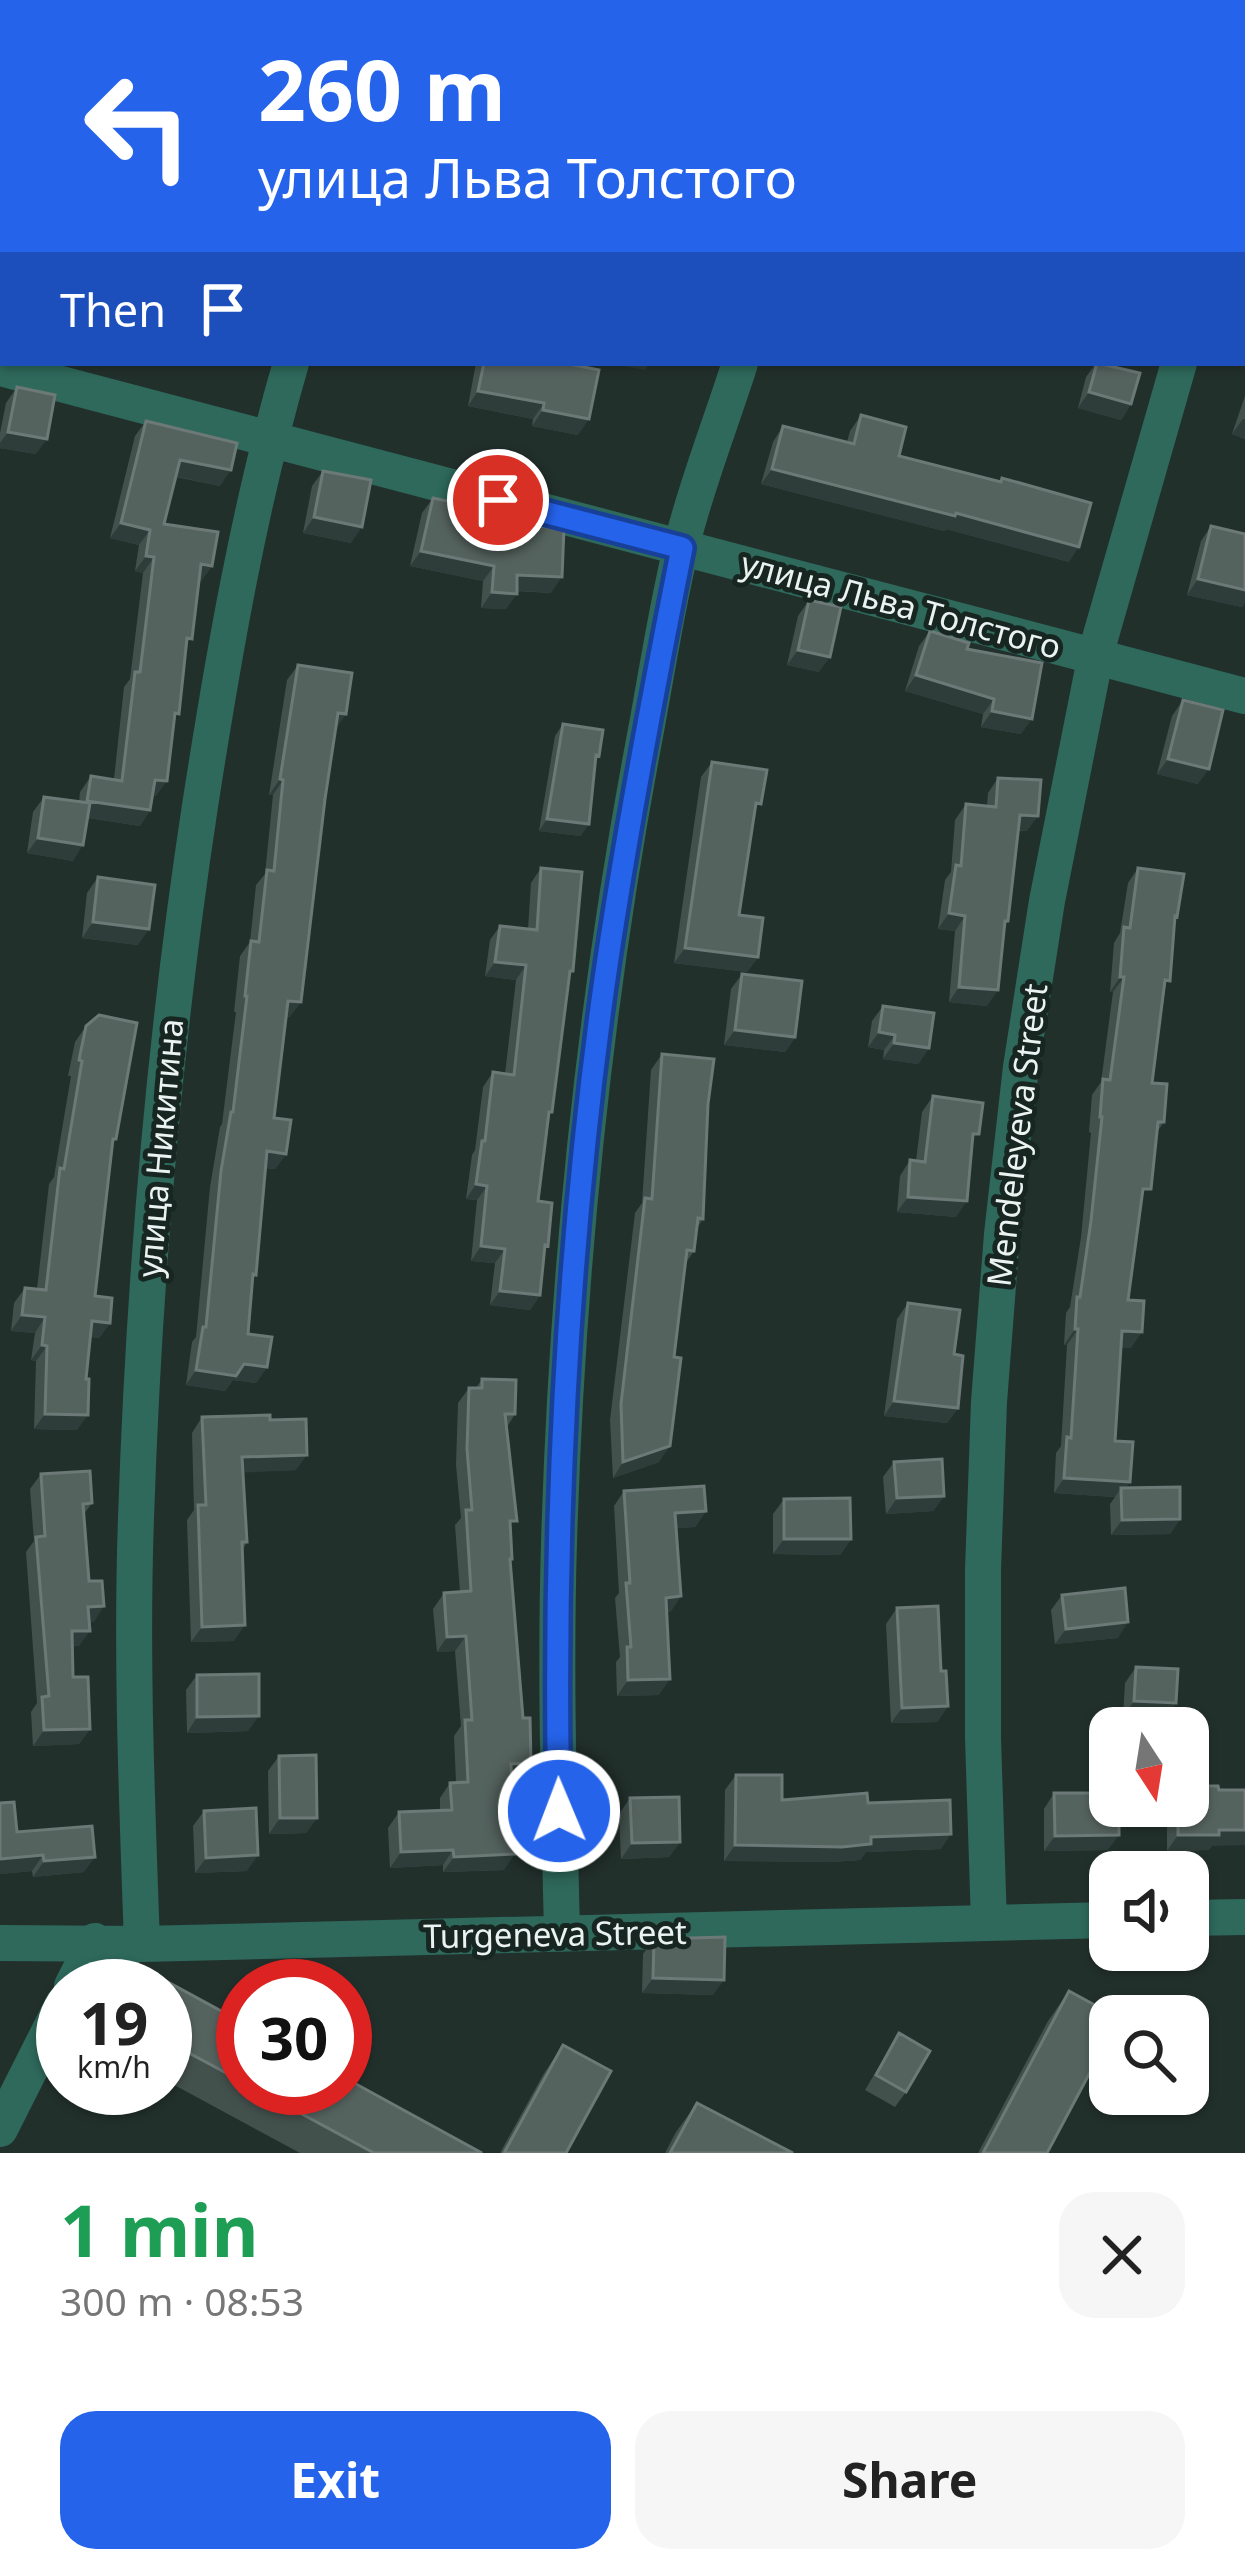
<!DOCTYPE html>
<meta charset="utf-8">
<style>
:root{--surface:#fff;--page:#f6f6f6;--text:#222;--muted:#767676;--accent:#2563eb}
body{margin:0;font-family:"Noto Sans",sans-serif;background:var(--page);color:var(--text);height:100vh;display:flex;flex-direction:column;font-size:45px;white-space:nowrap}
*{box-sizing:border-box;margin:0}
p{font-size:39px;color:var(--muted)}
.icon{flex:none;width:66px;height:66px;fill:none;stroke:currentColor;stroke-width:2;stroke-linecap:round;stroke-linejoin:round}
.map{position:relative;height:2153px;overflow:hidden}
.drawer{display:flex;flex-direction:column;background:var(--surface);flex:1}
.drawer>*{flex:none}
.banner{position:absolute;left:0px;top:0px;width:1245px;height:366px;box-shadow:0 3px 9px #0004;background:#2563eb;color:#fff;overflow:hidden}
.needle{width:78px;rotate:168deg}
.tools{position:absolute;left:1089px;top:1707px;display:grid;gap:24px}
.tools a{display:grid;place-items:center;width:120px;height:120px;border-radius:24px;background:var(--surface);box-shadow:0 3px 9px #0004;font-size:60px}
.speed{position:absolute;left:36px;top:1959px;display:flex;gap:24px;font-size:60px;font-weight:700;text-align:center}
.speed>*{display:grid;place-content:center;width:156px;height:156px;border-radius:50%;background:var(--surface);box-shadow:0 3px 9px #0004;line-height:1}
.speed small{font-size:30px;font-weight:400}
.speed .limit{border:18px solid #d22;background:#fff;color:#111}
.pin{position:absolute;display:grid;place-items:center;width:102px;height:102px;color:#fff;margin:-51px;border:6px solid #fff;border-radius:50%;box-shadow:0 3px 12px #0007}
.me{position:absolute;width:132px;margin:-66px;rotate:359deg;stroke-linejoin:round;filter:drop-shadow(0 0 9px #0008)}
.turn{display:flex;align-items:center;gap:42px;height:252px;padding:0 60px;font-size:54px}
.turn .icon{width:156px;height:156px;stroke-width:2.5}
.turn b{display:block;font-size:84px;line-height:102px}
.then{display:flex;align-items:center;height:114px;padding:0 60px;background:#0003;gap:24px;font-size:45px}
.round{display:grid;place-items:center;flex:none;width:126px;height:126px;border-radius:36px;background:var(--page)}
.summary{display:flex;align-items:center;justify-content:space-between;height:204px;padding:0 60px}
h1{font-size:72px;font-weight:700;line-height:90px;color:#1e9e55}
.primary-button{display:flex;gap:24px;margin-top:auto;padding:24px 60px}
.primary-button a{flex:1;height:138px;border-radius:36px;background:var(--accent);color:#fff;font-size:48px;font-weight:700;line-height:138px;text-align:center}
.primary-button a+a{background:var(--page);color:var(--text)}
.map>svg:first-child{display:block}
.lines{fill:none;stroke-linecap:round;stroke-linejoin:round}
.minor{stroke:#2e695b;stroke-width:36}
.wall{fill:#43514d}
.shaded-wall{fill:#2e3d39}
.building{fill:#55635f;stroke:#6c7976;stroke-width:3}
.route-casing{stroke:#184099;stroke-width:30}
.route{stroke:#2563eb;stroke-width:21}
.labels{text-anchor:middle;stroke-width:10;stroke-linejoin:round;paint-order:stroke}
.street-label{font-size:33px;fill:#eaf3f1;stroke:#182622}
</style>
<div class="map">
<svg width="1245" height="2153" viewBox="0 0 1245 2153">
<rect width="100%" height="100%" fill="#22302c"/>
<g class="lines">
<path class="minor" d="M409,3L411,0
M869,3L870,0
M1242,193L1245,185
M0,368L1245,696
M1188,1918L1245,1917
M989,1923L983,1738V1570L989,1402L1002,1234L1021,1067L1047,901L1097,649L1179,363
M562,1934C559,1803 555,1673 559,1543C567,1275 594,1005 644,741C657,673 667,603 684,536C699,478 722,420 740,363
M0,1943L142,1944L1110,1920
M142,1944C137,1802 131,1660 136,1518C144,1279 164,1042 200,806C223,658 249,507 291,363
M72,1986L95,1941
M0,2129L63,2004"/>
</g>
<path class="wall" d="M476,363H564L578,435L532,426L533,419L468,406Z
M1096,363L1131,404L1121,420L1078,408L1086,377Z
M17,387L36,454L0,448V433L6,403Z
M1245,396V439L1232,434Z
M861,415L899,456L1000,481L1002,478L1069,562L946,529L944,531L761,484L773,442L783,426L847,442L850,431Z
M146,421L220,486L176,477L164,524L212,566L201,581H199L174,721L156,796H153L150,810L140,826L88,818L73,861L27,853L33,812L44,797L79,802L80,792L91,776L114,779L124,687L130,679L143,573L135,571L139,545L110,538L135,436Z
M323,471L351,543L303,533L312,486Z
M433,498L476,523L493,524L496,518L520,525L551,593L517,591L506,609L481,608L483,581L410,566L422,513Z
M1211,526L1245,534V602L1242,607L1187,595L1201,541Z
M809,600L819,672L787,665L798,616Z
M930,631L967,649L1021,734L981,727L983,714L905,691L919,646Z
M298,665L335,730L290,1017H286L274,1118L286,1154L275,1169L265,1168L256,1275L252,1280L248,1334L267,1367L256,1383L233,1380L225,1391L186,1385L192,1342L196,1337L210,1187L220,1127L222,1124L236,1012H234L240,956L250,942L256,885L265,874L273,795H269L287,680Z
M1183,700L1198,784L1157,774L1172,716Z
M563,724L596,759L581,836L539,831L555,736Z
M712,762L754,814L739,915L758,957L747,972L674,963L701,777Z
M998,778L1027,831H1019L1008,921L1004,927L987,1006L949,1002L955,931L938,929L945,880L951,872L955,820L966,804L987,806L988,793Z
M541,868L569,977L538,1201L544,1251L540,1295L530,1310L490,1305L495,1263L471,1261L477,1200L466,1199L472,1155L475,1150L483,1087L493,1072L505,1074L516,980L485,976L490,940L500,926L528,929L531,883Z
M1138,868L1175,920L1152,1083L1164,1122L1157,1132L1140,1204L1128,1300L1131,1348L1121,1347L1115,1441L1125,1488L1180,1519L1170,1534L1111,1535L1110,1504L1115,1497L1054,1493L1056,1453L1061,1446L1067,1345H1064L1066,1313L1070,1307L1081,1237L1091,1133L1089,1132L1092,1095L1101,1082L1113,992H1110L1114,943L1120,933L1128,883Z
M98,877L138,945L82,938L87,893Z
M742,974L795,1037L785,1052L724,1045L731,989Z
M883,1006L929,1048L918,1064L883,1059L884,1050L868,1047L872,1021Z
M86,1026L113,1144L95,1296L110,1323L99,1338L90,1337L77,1430L34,1429L36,1361L31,1360L35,1333L11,1331L14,1303L25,1288L37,1289L49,1184L54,1177L71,1076H68L75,1042Z
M662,1054L708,1104L703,1219L697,1228L694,1251L685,1264L659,1462L613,1478L610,1420L635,1213L642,1203L651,1070Z
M933,1096L972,1145L956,1217L897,1212L900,1176L910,1160L916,1161L922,1112Z
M908,1303L954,1354L958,1408L947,1423L884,1416L897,1319Z
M482,1379L515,1414L507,1427L512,1559L510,1562L521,1779H511L504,1870L443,1872V1865L390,1868L388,1828L399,1812L440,1810V1798L450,1783L456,1782L454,1736L461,1726L455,1651L437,1652L433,1609L444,1593L460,1592L455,1525L461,1518L456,1465L458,1403L469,1388H476Z
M202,1417L270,1420L296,1470L243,1472L247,1542L243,1549L234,1641L191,1642L187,1520L194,1510L192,1433Z
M894,1462L944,1496L933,1511L886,1514L883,1477Z
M41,1474L92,1503L84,1514L94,1622H89L79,1646H72L73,1677L90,1729L79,1744L33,1746L31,1712L37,1703L26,1552L34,1541L30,1489Z
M624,1491L706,1511L695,1527L676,1528L681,1596L670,1612H667L659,1695L617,1696L616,1662L620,1657L615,1598L619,1593L614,1506Z
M784,1499L851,1539L840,1555L773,1554V1514Z
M1062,1595L1118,1638L1055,1644L1051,1610Z
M897,1608L941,1671L948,1706L937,1722L891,1723L886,1624Z
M1136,1667L1176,1703L1165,1719L1123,1717L1125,1683Z
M197,1675L248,1731L187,1733L186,1690Z
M279,1756L317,1818L306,1833L269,1834L268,1771Z
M736,1775L782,1800L868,1803L941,1849L866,1852L860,1860L831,1862L724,1861L725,1790Z
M1054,1793L1108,1850L1044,1851V1809Z
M630,1798L680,1842L669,1857L621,1859L619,1814Z
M0,1803L17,1832L84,1872L33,1877L32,1871L0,1874Z
M1167,1806H1188L1212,1846L1208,1850L1167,1851Z
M204,1811L247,1871L195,1873L193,1826Z
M654,1939L713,1995L642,1993L643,1954Z
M135,1964L243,2023V2088H345L483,2153H300L165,2080V1986H120Z
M1069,1991L1047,2153H978L1048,2021Z
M899,2033L906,2092L895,2107L865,2090Z
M563,2045L566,2153H500L543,2075Z
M697,2103L793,2153H665L676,2132Z"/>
<path class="shaded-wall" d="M268,0H313L311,3H270L266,2Z
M0,120L3,121V139L0,138Z
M609,363H650L645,370Z
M478,391L544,403L533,419L468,406Z
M1089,392L1131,404L1121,420L1078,408Z
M543,410L589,419L578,435L532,426Z
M1243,419H1245V439L1232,434Z
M8,432L47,439L36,454L0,448V443Z
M180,460L231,470L220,486L169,475Z
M772,469L956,513L1079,547L1069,562L946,529L944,531L761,484Z
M314,517L362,527L351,543L303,533Z
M121,523L150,530L139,545L110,538Z
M421,551L494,566L483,581L410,566Z
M146,556L154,557L143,573L135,571Z
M201,564L212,566L201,581L190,580Z
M517,575L562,577L551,593L507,590Z
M1198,579L1245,590V602L1242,607L1187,595Z
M492,592L517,594L506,609L481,608Z
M798,650L830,657L819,672L787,665Z
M916,675L994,699L983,714L905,691Z
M992,711L1032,719L1021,734L981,727Z
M338,713L346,714L335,730Z
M1168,759L1209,769L1198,784L1157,774Z
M280,779L283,780L273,795H269Z
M155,780L167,781L156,796L144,795Z
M87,801L150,810L140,826L76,816Z
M1020,815L1038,816L1027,831L1010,830Z
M547,819L589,824L581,836L539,831Z
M38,838L83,845L73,861L27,853Z
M949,913L965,916L955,931L938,929Z
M93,922L149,929L138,945L82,938Z
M685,948L758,957L747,972L674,963Z
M495,962L526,965L516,980L485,976Z
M1120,977H1124L1113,992H1110Z
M959,987L998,990L987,1006L949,1002Z
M288,1001L301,1002L290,1017L278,1016Z
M735,1030L795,1037L785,1052L724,1045Z
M879,1032L895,1035L884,1050L868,1047Z
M894,1043L929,1048L918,1064L883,1059Z
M267,1151L286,1154L275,1169L256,1166Z
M476,1184L487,1186L477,1200L466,1199Z
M908,1197L967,1201L956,1217L897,1212Z
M481,1246L505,1249L495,1263L471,1261Z
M500,1291L540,1295L530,1310L490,1305Z
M22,1315L45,1317L35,1333L11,1331Z
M92,1321L110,1323L99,1338L81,1336Z
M1075,1329H1078L1067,1345H1064Z
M1122,1331L1142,1332L1131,1348L1111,1347Z
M42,1345L47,1346L36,1361L31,1360Z
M244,1364L267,1367L256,1383L233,1380L225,1391L186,1385L196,1370Z
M894,1401L958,1408L947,1423L884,1416Z
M45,1414L88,1415L77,1430L34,1429Z
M670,1446L659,1462L613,1478L623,1462Z
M307,1455L296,1470L232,1473L242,1457Z
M1064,1478L1130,1482L1121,1494V1488L1115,1497L1054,1493Z
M944,1496L933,1511L886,1514L897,1498Z
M706,1511L695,1527L665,1529L675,1513Z
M1180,1519L1170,1534L1111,1535L1122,1520Z
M784,1539H851L840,1555L773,1554Z
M681,1596L670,1612L655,1613L666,1598Z
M104,1606L94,1622H77L88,1607Z
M1128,1622L1118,1638L1055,1644L1066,1629Z
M245,1625L234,1641L191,1642L202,1627Z
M72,1631H90L79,1646L61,1647Z
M466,1636L455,1651L437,1652L447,1637Z
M670,1679L659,1695L617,1696L628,1680Z
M1134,1701L1176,1703L1165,1719L1123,1717Z
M948,1706L937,1722L891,1723L902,1708Z
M259,1716L248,1731L187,1733L197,1717Z
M90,1729L79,1744L33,1746L44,1730Z
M531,1763L521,1779H500L511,1764Z
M280,1818H317L306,1833L269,1834Z
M1219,1830H1245V1845L1212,1846L1208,1850L1167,1851L1178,1835Z
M951,1834L941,1849L866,1852L860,1860L831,1862L724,1861L735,1845L871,1837Z
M1119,1835L1108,1850L1044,1851L1055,1836Z
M680,1842L669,1857L621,1859L632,1843Z
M453,1850L443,1865L390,1868L401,1852Z
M515,1854L504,1870L443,1872L454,1857Z
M43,1855L32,1871L0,1874V1859Z
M258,1855L247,1871L195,1873L206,1858Z
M95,1857L84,1872L33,1877L44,1861Z
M653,1978L724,1980L713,1995L642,1993Z"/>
<path class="building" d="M29,0H75L74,3H28Z
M314,0H364L363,3H313Z
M479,0H529L528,3H478Z
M762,0H812L811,3H761Z
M933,0H986L984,3H931Z
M1202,0H1245V46L1242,45V3H1201Z
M3,68V121L0,120V76Z
M0,225L3,226V239L0,247Z
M484,363H564L599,370L589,419L543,410L544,403L478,391Z
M1097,363L1140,373L1131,404L1089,392Z
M17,387L55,395L47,439L8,432Z
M861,415L906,427L899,456L1001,482L1002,478L1091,503L1079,547L956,513L955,516L772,469L783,426L854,444Z
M146,421L237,443L231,470L180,460L164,524L218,532L212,566L201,564L192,639L187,638L179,714L175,713L167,781L155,780L150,810L87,801L91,776L122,781L135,672H140L154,557L146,556L150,530L121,523Z
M323,471L371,480L362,527L314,517Z
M433,498L479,508L476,523L496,524V518L520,520V525L564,528L562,577L517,575V594L492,592L494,566L421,551Z
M1211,526L1245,534V590L1198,579Z
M809,600L841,607L830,657L798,650Z
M930,631L969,643L967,649L1042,663L1032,719L992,711L994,699L916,675Z
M298,665L352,673L346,714L338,713L325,799L301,1002L288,1001L274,1118L291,1120L286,1154L267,1151L256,1275L253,1274L248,1334L272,1337L267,1367L244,1364L236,1376L196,1370L203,1327H206L221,1171L231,1112H233L247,996H245L251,941L259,942L267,870L274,871L283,780L280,779Z
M1183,700L1223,710L1209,769L1168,759Z
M563,724L603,730L599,756L596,755L589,824L547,819Z
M712,762L767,770L761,804L756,803L739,915L763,918L758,957L685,948Z
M998,778L1041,780L1038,816L1020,815L1008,921H1005L998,990L959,987L965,916L949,913L956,865L961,866L966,804L996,807Z
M44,797L90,803L83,845L38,838Z
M541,868L582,872L573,971H570L552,1112H549L538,1201L552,1203L548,1246L545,1245L540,1295L500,1291L505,1249L481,1246L487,1186L476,1184L482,1141H485L493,1072L514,1075L526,965L495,962L500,926L537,930Z
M1138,868L1184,874L1177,917L1175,916L1170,981L1165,980L1152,1083L1167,1084L1164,1122H1158L1151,1189H1143L1128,1300L1144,1301L1142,1332L1122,1331L1115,1441L1133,1442L1130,1482L1064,1478L1067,1437L1071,1438L1078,1329H1075L1077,1297H1080L1091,1221L1102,1117H1100L1103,1079L1110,1080L1124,977H1120L1124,927L1130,928Z
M98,877L155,885L149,929L93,922Z
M742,974L802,981L795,1037L735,1030Z
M883,1006L934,1013L929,1048L894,1043L895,1035L879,1032Z
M99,1015L137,1023L116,1139H113L95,1296L112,1298L110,1323L92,1321L86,1379H89L88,1415L45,1414L47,1346L42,1345L45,1317L22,1315L25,1288L46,1290L60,1168L64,1169L82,1061L79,1060L86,1026Z
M662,1054L714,1059L708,1104L703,1219L698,1218L694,1251L687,1250L674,1357L681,1358L670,1446L623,1462L621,1404L645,1198L652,1199Z
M933,1096L983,1103L979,1134H973L967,1201L908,1197L910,1160L925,1162Z
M908,1303L960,1310L954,1354L963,1356L958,1408L894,1401Z
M482,1379L516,1380L515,1414H505L517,1521H510L512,1559H510L523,1718H530L531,1763L511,1764L515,1854L454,1857L453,1850L401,1852L399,1812L452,1810L450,1783L468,1782L465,1720H472L466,1636L447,1637L444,1593L471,1591L466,1510H472L467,1449L469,1388H482Z
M270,1415V1420L306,1419L307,1455L242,1457L247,1542H242L245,1625L202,1627L198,1505H206L202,1417Z
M942,1459L944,1496L897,1498L894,1462Z
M90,1471L92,1503L83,1504L89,1581H102L104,1606L88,1607L90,1631H72L73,1677H88L90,1729L44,1730L42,1697L49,1696L36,1537L45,1536L41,1474Z
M704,1486L706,1511L675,1513L681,1596L666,1598L670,1679L628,1680L627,1647H631L626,1583H630L624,1491Z
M1180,1487V1519L1122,1520L1121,1488Z
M850,1498L851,1539H784V1499Z
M1125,1588L1128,1622L1066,1629L1062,1595Z
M938,1606L941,1671H946L948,1706L902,1708L897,1608Z
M1136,1667L1178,1669L1176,1703L1134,1701Z
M259,1674V1716L197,1717V1675Z
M316,1755L317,1818H280L279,1756Z
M736,1775H782V1800L867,1793L868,1803L950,1800L951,1834L871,1837V1844L842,1847L735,1845Z
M1188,1786H1218L1219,1790H1245V1830H1219V1835H1178V1806H1188Z
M1054,1793H1110V1806H1119V1835L1055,1836Z
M679,1797L680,1842L632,1843L630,1798Z
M14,1802L17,1832L92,1826L95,1857L44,1861L43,1855L0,1859V1803Z
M256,1808L258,1855L206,1858L204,1811Z
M725,1937L724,1980L653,1978L654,1939Z
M135,1964L243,2023V2082L165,2040V1986H123Z
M1069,1991L1115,2016H1110V2035L1047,2153H983Z
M899,2033L930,2051L906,2092L876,2075Z
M563,2045L611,2071L566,2153H504Z
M345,2078L482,2153H374L254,2088H345Z
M697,2103L793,2153H670Z"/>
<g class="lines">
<defs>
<path id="route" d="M498,500L682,548C653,693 625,839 604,986C566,1259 553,1536 559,1811"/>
</defs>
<use href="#route" class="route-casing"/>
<use href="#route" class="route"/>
</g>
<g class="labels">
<g class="street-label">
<text transform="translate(901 605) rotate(15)" y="12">улица Льва Толстого</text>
<text transform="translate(1017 1135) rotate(-83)" y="12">Mendeleyeva Street</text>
<text transform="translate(160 1148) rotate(-85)" y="12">улица Никитина</text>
<text transform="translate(555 1934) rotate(-1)" y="12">Turgeneva Street</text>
</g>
</g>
</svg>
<div class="tools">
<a><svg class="needle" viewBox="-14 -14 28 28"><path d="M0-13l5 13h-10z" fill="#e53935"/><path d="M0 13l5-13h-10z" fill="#767676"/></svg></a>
<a><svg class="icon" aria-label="sound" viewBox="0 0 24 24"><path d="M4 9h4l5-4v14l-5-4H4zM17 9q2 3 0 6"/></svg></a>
<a><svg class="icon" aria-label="search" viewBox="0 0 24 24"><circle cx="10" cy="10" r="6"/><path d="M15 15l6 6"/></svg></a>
</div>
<div class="speed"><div>19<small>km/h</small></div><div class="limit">30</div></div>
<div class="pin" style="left:498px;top:500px;background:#d93025"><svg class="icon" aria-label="arrive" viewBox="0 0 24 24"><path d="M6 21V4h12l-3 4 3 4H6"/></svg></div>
<svg class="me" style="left:559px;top:1811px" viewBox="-20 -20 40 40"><circle r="17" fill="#2563eb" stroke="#fff" stroke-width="3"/><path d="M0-11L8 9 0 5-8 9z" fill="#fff"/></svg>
<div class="banner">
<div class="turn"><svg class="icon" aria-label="left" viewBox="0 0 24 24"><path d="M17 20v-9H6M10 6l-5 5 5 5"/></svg><div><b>260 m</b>улица Льва Толстого</div></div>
<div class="then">Then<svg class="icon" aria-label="arrive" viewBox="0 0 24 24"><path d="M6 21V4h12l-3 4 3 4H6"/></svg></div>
</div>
</div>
<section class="drawer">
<div class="summary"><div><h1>1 min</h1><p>300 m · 08:53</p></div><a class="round"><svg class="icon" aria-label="close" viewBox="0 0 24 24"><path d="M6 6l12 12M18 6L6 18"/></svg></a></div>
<div class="primary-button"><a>Exit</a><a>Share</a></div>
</section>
